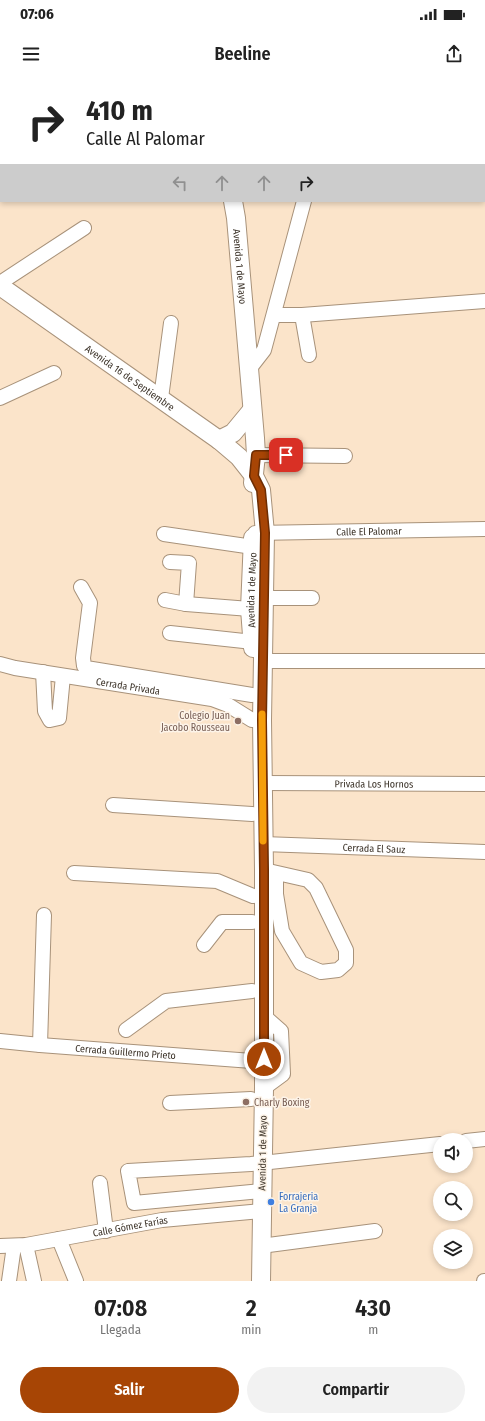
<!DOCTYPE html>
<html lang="es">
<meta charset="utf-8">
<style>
:root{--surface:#fff;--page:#f2f2f2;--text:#222;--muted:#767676;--accent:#a74505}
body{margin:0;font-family:"Fira Sans Condensed",sans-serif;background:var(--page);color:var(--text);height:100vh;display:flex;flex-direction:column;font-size:15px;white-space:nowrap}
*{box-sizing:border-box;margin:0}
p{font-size:13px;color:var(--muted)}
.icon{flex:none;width:22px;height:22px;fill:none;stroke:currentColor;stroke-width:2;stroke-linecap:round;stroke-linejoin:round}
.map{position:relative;height:1201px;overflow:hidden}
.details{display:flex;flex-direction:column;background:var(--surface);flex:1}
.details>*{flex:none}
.hud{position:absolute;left:0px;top:0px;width:485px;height:122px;box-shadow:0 2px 6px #0003;background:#fff;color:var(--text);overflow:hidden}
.tools{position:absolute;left:433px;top:1053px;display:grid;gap:8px}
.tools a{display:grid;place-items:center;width:40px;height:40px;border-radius:50%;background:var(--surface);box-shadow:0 2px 6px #0003;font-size:20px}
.pin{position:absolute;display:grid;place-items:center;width:34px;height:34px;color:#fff;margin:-17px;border-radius:8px;box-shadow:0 2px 6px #0006}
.me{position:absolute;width:44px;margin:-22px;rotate:0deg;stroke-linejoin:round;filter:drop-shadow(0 0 3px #0008)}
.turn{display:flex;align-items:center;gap:14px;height:84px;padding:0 20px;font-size:18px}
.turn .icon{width:52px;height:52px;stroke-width:2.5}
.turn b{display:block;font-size:28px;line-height:34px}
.lanes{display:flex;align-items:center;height:38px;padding:0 20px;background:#0003;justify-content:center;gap:20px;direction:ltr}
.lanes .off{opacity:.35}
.eta{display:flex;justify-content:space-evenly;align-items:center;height:68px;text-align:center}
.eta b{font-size:24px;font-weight:600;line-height:28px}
.button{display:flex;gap:8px;margin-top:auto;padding:8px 20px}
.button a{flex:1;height:46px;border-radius:24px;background:var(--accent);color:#fff;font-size:16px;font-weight:600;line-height:46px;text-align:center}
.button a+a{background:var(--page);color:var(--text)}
.status{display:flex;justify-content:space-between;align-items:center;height:28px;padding:0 20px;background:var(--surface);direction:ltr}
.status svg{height:11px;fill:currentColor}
header{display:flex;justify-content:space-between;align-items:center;height:52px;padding:0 20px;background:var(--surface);font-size:18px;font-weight:600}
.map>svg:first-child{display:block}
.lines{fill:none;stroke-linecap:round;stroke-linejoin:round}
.minor-casing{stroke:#a8927a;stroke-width:16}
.major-casing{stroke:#a8927a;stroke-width:20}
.minor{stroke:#fff;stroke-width:14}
.major{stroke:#fff;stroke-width:18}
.route-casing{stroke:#6d2d03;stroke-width:10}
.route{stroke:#a74505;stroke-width:7}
.slow{stroke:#f59e0b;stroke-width:7}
.education-dot{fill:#8d6e63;stroke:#fdf4e9;stroke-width:1.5}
.shop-dot{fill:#3f7fe0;stroke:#fdf4e9;stroke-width:1.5}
.labels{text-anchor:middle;stroke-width:3;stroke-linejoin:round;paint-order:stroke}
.street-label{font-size:10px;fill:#3c3329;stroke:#fdf4e9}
.education-label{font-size:10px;fill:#785e54;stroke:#fdf4e9;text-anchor:end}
.shop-label{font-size:10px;fill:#366cbe;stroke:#fdf4e9;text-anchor:start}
</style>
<div class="status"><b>07:06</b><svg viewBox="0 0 49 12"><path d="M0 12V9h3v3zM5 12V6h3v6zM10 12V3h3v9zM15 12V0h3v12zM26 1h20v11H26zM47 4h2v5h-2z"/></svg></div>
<header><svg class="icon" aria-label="menu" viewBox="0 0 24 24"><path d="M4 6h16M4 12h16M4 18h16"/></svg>Beeline<svg class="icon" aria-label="share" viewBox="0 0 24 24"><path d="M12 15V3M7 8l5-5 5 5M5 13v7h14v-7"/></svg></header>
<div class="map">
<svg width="485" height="1201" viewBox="0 0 485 1201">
<rect width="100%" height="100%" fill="#fbe4ca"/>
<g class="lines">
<defs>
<g id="minor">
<path d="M71,0L72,1"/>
<path d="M192,0V1"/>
<path d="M6,1L10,0"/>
<path d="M400,1L401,0"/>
<path d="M484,55H485"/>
<path d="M0,112H1"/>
<path d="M0,203L84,148"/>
<path d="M274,235H302L485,221"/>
<path d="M302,235L309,275"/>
<path d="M250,288L264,270L304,121"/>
<path d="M0,318L54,293"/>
<path d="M161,318L171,243"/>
<path d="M256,375L345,376"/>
<path id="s1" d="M255,453L485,449"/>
<path d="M164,454L253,467"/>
<path d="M170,482L189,483L186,524"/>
<path d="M81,507L90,523L83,578L84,586L86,588L252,615"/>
<path d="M265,518H312"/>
<path d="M165,520L186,524L250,529"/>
<path d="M170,553L253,562"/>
<path d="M262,581H485"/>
<path id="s2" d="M0,584L15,588L212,619L228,625L252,640"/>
<path d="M43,592L45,631L50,640L59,638L63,596"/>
<path id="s3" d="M263,703L485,704"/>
<path d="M113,725L252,734"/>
<path id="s4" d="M263,764L485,772"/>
<path d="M264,790L308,800L316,808L346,870V883L338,890L321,892L301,883L282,851L276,814V793"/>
<path d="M74,793L217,801L253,816"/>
<path d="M204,865L222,842H252"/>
<path d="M126,950L166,921L252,911"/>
<path id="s5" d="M0,961L40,965L252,981"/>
<path d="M40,965L44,835"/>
<path d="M264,1008L283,994L281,951L264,936"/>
<path d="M170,1023L251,1019"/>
<path d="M466,1061L485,1059"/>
<path d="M100,1103L106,1151"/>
<path d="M262,1111L134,1123L128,1091L251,1084L440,1064"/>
<path d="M59,1159L76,1201"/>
<path d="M26,1165L34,1201"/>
<path id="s6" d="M0,1166L26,1165L162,1140L261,1131"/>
<path d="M261,1166L375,1151"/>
<path d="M9,1201L14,1166"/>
<path d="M484,1201H485"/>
</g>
<g id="major">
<path d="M206,0V1"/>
<path id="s7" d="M233,121L236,138L255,358L256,375L253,403"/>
<path id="s8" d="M0,206L219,360L239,377L254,396L261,410L265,453L262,640L264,790V1008L261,1201"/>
<path d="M219,360L233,353L252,330"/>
<path id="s9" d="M253,568L250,529L253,458"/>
</g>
</defs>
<use href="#minor" class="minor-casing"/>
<use href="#major" class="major-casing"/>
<use href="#minor" class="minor"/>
<use href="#major" class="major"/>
</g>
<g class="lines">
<defs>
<path id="route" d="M264,979V790L262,640L265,453L261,410L254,396L256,375H286"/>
</defs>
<use href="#route" class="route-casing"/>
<use href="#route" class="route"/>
<path class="slow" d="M262,634L263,761"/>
</g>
<g class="education-dot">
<circle cx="238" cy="641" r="4"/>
<circle cx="246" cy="1022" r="4"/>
</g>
<circle class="shop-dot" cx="271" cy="1122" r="4"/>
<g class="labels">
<g class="street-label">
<text dy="4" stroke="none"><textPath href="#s7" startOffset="66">Avenida 1 de Mayo</textPath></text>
<text dy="4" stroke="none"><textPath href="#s8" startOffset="159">Avenida 16 de Septiembre</textPath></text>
<text dy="4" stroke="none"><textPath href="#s1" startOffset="114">Calle El Palomar</textPath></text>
<text dy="4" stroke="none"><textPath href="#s9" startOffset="58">Avenida 1 de Mayo</textPath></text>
<text dy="4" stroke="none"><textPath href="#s2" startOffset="130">Cerrada Privada</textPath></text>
<text dy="4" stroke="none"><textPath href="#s3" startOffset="111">Privada Los Hornos</textPath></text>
<text dy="4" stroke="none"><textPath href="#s4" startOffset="111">Cerrada El Sauz</textPath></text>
<text dy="4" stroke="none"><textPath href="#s5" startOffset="126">Cerrada Guillermo Prieto</textPath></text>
<text transform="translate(262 1073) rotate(-89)" y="4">Avenida 1 de Mayo</text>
<text dy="4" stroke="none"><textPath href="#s6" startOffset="132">Calle Gómez Farías</textPath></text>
</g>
<g class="education-label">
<text x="230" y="639">Colegio Juan<tspan x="230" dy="12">Jacobo Rousseau</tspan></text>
<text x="254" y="1026" text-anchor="start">Charly Boxing</text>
</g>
<g class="shop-label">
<text x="279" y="1120">Forrajeria<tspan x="279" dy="12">La Granja</tspan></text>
</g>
</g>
</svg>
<div class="tools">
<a><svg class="icon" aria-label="sound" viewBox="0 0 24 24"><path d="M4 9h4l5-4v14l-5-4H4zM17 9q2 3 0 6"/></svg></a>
<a><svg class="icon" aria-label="search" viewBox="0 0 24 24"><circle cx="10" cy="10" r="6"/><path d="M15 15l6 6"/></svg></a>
<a><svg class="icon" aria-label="layers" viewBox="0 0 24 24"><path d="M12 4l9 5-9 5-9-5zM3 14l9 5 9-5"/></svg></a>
</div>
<div class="pin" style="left:286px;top:375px;background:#d93025"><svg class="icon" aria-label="arrive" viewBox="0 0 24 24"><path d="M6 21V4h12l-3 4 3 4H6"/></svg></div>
<svg class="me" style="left:264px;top:979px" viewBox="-20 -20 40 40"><circle r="17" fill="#a74505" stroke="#fff" stroke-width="3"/><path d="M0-11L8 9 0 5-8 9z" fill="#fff"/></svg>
<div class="hud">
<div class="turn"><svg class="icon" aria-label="right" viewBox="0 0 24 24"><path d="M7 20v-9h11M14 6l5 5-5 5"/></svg><div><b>410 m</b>Calle Al Palomar</div></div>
<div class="lanes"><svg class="icon off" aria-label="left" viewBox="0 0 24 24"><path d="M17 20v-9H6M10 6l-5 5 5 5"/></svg><svg class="icon off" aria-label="ahead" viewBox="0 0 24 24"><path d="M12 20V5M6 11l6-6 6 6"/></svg><svg class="icon off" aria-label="ahead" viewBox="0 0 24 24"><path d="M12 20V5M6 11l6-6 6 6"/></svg><svg class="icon" aria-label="right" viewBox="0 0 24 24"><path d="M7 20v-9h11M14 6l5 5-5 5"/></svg></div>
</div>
</div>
<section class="details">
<div class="eta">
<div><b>07:08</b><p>Llegada</p></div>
<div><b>2</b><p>min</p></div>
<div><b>430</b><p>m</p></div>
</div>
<div class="button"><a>Salir</a><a>Compartir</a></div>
</section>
